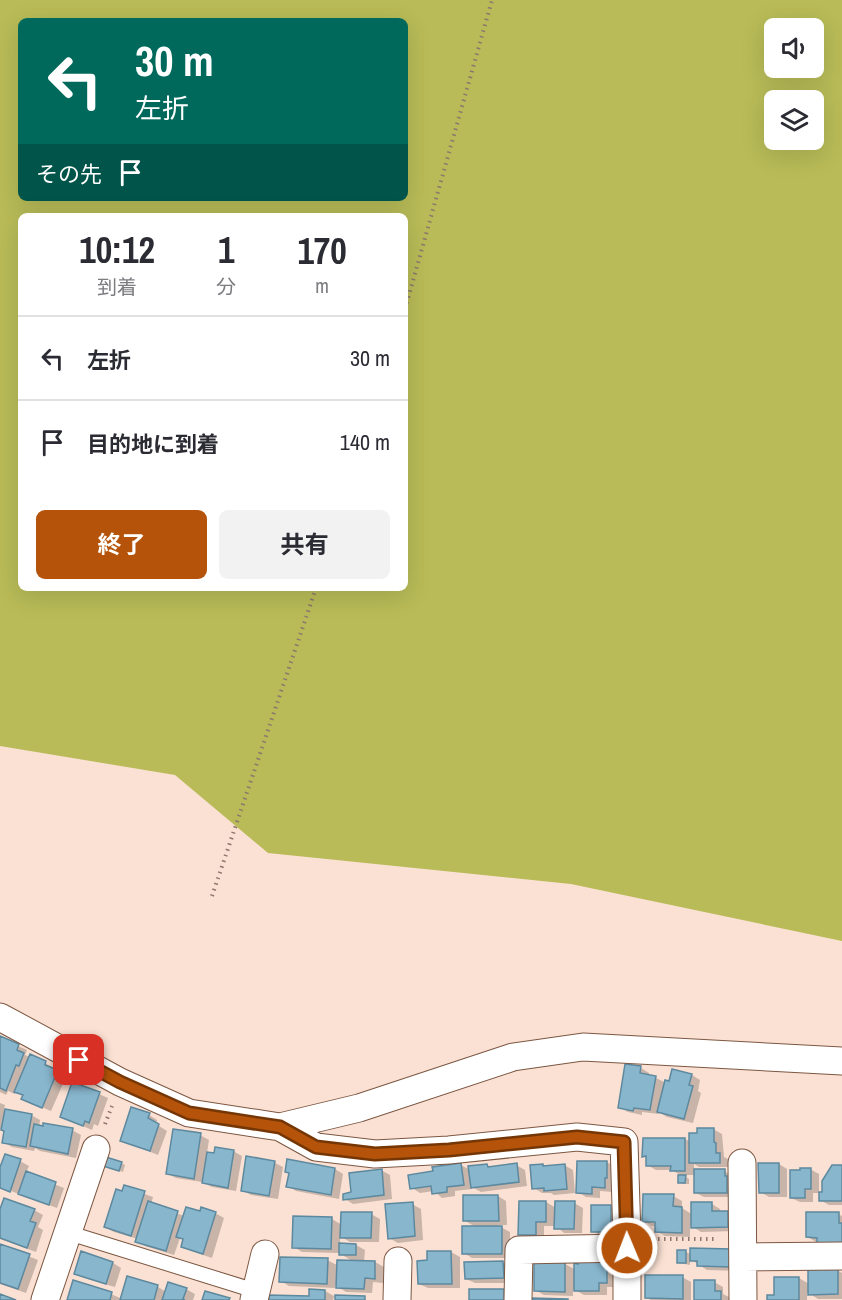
<!DOCTYPE html>
<html lang="ja">
<meta charset="utf-8">
<style>
:root{--surface:#fff;--page:#f2f2f3;--text:#2b2b33;--muted:#7c7c81;--line:#e1e1e2;--accent:#b45309}
body{margin:0;font-family:"Archivo Narrow","Noto Sans JP",sans-serif;background:var(--page);color:var(--text);height:100vh;display:flex;flex-direction:column;font-size:22px;white-space:nowrap}
*{box-sizing:border-box;margin:0}
p{font-size:20px;color:var(--muted)}
.icon{flex:none;width:33px;height:33px;fill:none;stroke:currentColor;stroke-width:2;stroke-linecap:round;stroke-linejoin:round}
.map{position:relative;flex:1;overflow:hidden}
.sheet{position:absolute;left:18px;top:213px;width:390px;height:378px;display:flex;flex-direction:column;background:var(--surface);border-radius:9px;box-shadow:0 6px 24px #0002}
.sheet>*{flex:none}
.banner{position:absolute;left:18px;top:18px;width:390px;height:183px;border-radius:9px;box-shadow:0 6px 24px #0002;background:#00695c;color:#fff;overflow:hidden}
.fabs{position:absolute;left:764px;top:18px;display:grid;gap:12px}
.fabs a{display:grid;place-items:center;width:60px;height:60px;border-radius:9px;background:var(--surface);box-shadow:0 6px 24px #0002;font-size:30px}
.pin{position:absolute;display:grid;place-items:center;width:51px;height:51px;color:#fff;margin:-26px;border-radius:12px;box-shadow:0 3px 9px #0006}
.me{position:absolute;width:66px;margin:-33px;rotate:359deg;stroke-linejoin:round;filter:drop-shadow(0 0 4px #0008)}
.turn{display:flex;align-items:center;gap:21px;height:126px;padding:0 18px;font-size:27px}
.turn .icon{width:78px;height:78px;stroke-width:2.5}
.turn b{display:block;font-size:42px;line-height:51px}
.then{display:flex;align-items:center;height:57px;padding:0 18px;background:#0003;gap:12px;font-size:22px}
.eta{display:flex;justify-content:space-evenly;align-items:center;height:102px;text-align:center}
.eta b{font-size:36px;font-weight:700;line-height:42px}
.cta{display:flex;gap:12px;margin-top:auto;padding:12px 18px}
.cta a{flex:1;height:69px;border-radius:9px;background:var(--accent);color:#fff;font-size:24px;font-weight:700;line-height:69px;text-align:center}
.cta a+a{background:var(--page);color:var(--text)}
ul{padding:0;list-style:none}
li{display:flex;align-items:center;gap:18px;height:84px;padding:0 18px;border-top:2px solid var(--line)}
li div{flex:1}
li b{display:block;font-size:22px}
li em{font-style:normal}
.map>svg:first-child{display:block}
.green{fill:#b8bb57;fill-rule:evenodd}
.shadow{fill:#0003}
.building{fill:#88b6cd;stroke:#5d899f;stroke-width:1.5}
.lines{fill:none;stroke-linecap:round;stroke-linejoin:round}
.lane-casing{stroke:#7c5742;stroke-width:16}
.street-casing{stroke:#7c5742;stroke-width:29}
.path{stroke:#8c786d;stroke-width:4;stroke-dasharray:1.5 4.5;stroke-linecap:butt}
.lane{stroke:#fff;stroke-width:14}
.street{stroke:#fff;stroke-width:27}
.route-casing{stroke:#753606;stroke-width:15}
.route{stroke:#b45309;stroke-width:10}
</style>
<div class="map">
<svg width="842" height="1300" viewBox="0 0 842 1300">
<rect width="100%" height="100%" fill="#fbe1d3"/>
<path class="green" d="M0,0H842V941L571,884L268,853L175,775L0,746ZM21,21H405V198H21ZM774,28H813V68H774ZM774,100H813V140H774ZM21,216H405V588H21Z"/>
<path class="shadow" d="M0,1038L27,1050L25,1055L45,1063L54,1068L53,1070L66,1077L51,1111L32,1103L16,1091L15,1094L8,1091L6,1095L0,1092Z
M641,1068L649,1073V1076L656,1078L666,1083L692,1075L700,1080L698,1091L701,1093L693,1123L667,1117L659,1112V1114L642,1112V1115L628,1112L619,1107Z
M99,1094L108,1098L98,1126L94,1124L92,1130L62,1117Z
M0,1103L5,1105L4,1110L31,1115L40,1120L39,1127L72,1130L81,1135L76,1158L40,1151L35,1148L34,1151L12,1147L3,1142L5,1131L1,1128L0,1131Z
M149,1115L157,1120L156,1124L167,1131L158,1155L121,1140Z
M713,1129L722,1134L724,1157L728,1159V1167H699L694,1164V1171H724L733,1176L735,1197H704L696,1193V1175H682L689,1179V1184H683L679,1182L680,1175L672,1170H656L647,1165V1158L644,1156V1139H685L691,1142Z
M200,1135L209,1140L207,1153L215,1155L233,1151L242,1156L236,1191L212,1187L202,1182L176,1178L168,1174Z
M20,1161L29,1166L26,1173L64,1188L57,1208L0,1187V1172Z
M607,1162L615,1167L613,1192L600,1191V1198L586,1197L578,1192Z
M121,1163L125,1165L123,1172L105,1166Z
M275,1163L283,1167L278,1199L251,1195L242,1190Z
M779,1164L787,1169V1197H769L760,1192Z
M461,1165L470,1170L487,1165L491,1168L516,1165L525,1170L527,1186L481,1192L472,1187V1189L455,1191V1196L442,1198L434,1191L420,1193L412,1188L435,1173Z
M542,1165L546,1167L564,1165L573,1170L575,1193L554,1195L551,1193H542L534,1188Z
M842,1166V1205H829L820,1200V1193H813V1202H800L791,1198L810,1169L819,1174V1193H824Z
M335,1169L343,1174L339,1199L296,1191L288,1186Z
M381,1170L390,1175L392,1199L353,1204L345,1199Z
M125,1187L153,1197L151,1204L184,1216L215,1213L224,1218L212,1258L191,1251L183,1246L184,1240L180,1238L174,1255L145,1246L137,1241L138,1239L114,1232L105,1227Z
M498,1196L506,1201L507,1225H497L510,1232V1258H472L464,1253L477,1228L464,1220Z
M673,1196L682,1201V1208L693,1215L712,1204L720,1209V1212H727L736,1217V1231L701,1232L690,1225V1237L665,1236L656,1231L657,1226H652L644,1221Z
M546,1202L556,1208L574,1203L583,1208L582,1233H564L556,1226H544V1239H528L520,1234Z
M412,1204L421,1209L423,1240L398,1243L389,1238Z
M611,1207L620,1211L619,1236H601L593,1231Z
M34,1210L43,1215L38,1227L43,1230L36,1252L0,1239V1214Z
M371,1214L380,1219L379,1242H350L340,1236V1245H356L365,1250L364,1262H375L384,1267L383,1283L373,1282L372,1293L346,1292L335,1285V1288L289,1286L281,1281L327,1260L339,1266L354,1262L339,1253L302,1252L294,1247L332,1219L342,1225Z
M838,1214L842,1216V1247L816,1242L808,1237Z
M0,1245L38,1260L26,1293L0,1284Z
M692,1250L739,1271L707,1270L690,1259V1265L679,1263L686,1252L692,1255Z
M451,1252L460,1257V1288H428L419,1284L429,1262Z
M82,1253L113,1263L121,1268L115,1287L84,1278L76,1273Z
M607,1261L615,1266V1287H607V1295H584L573,1289V1296L544,1295L535,1290L565,1264L576,1270Z
M503,1262L511,1267L512,1283H475L466,1279Z
M837,1270L842,1273V1299H818L807,1292V1300H768L799,1278L809,1284Z
M682,1277L691,1282V1300H651L647,1298Z
M128,1278L158,1287L166,1292L186,1289L195,1294L193,1300H69L111,1294L122,1299Z
M714,1282L723,1287V1294L729,1297V1300H695Z
M310,1291H325L334,1296L333,1300H271L310,1298Z"/>
<path class="building" d="M0,1036L19,1044L17,1050L24,1053L19,1066L16,1065L6,1091L0,1088Z
M30,1054L46,1061L45,1065L58,1070L42,1108L21,1099L23,1095L14,1092Z
M625,1064L641,1066L640,1073L656,1076L650,1110L634,1108L633,1111L618,1108Z
M672,1069L692,1074L689,1085L693,1086L684,1119L657,1112L665,1080L669,1081Z
M72,1082L100,1092L89,1123L85,1121L83,1126L60,1117Z
M131,1107L150,1113L148,1118L159,1124L150,1151L120,1141Z
M5,1109L32,1114L26,1147L2,1143L4,1131L1,1130Z
M43,1123L73,1128L68,1154L30,1146L34,1124L43,1126Z
M697,1128H714V1142L716,1143V1153H720V1163H689V1133H697Z
M173,1129L201,1133L194,1179L166,1174Z
M643,1138H685V1171H670L671,1166H646V1156L642,1157Z
M215,1147L234,1150L228,1188L202,1183L207,1152L214,1153Z
M5,1154L21,1159L10,1192L0,1188V1167Z
M246,1156L275,1161L269,1196L241,1191Z
M106,1157L122,1162L119,1171L103,1166Z
M287,1159L335,1168L331,1195L286,1187L289,1173L285,1172Z
M577,1161H607V1178H605V1188L592,1187V1194L576,1193Z
M461,1163L464,1185L447,1187V1192L432,1194L431,1186L410,1189L408,1175L433,1171L432,1167Z
M517,1163L519,1182L471,1188L468,1166L487,1164L488,1167Z
M758,1163H779V1193H759Z
M543,1164V1166L565,1164L567,1189L544,1191V1188L532,1189L530,1165Z
M832,1165H842V1201H819V1192H822V1181Z
M800,1168H811V1189H805V1198H790V1170H800Z
M382,1169L384,1195L343,1200V1194L351,1192L349,1173Z
M694,1169H725V1176H727V1193H694Z
M26,1171L56,1182L49,1205L18,1194Z
M678,1175H686L685,1183H678Z
M124,1185L145,1191L131,1236L104,1227L116,1189L122,1191Z
M643,1194H674L673,1206L682,1207V1233L655,1232V1222H642Z
M463,1195H498L499,1221H463Z
M4,1198L35,1209L30,1221L36,1223L27,1248L0,1238V1209Z
M148,1201L178,1211L166,1251L135,1242Z
M519,1201H546V1222H536V1235H518Z
M555,1201H575L574,1229H554Z
M413,1202L415,1236L388,1239L385,1204Z
M691,1202H712V1211H728V1227L691,1228Z
M591,1205H611V1232H591Z
M186,1207L200,1211L201,1207L216,1212L203,1254L181,1247L183,1239L176,1237Z
M341,1212H372L371,1238H340Z
M806,1212H839V1223H842V1243H817V1238L806,1237Z
M293,1216L332,1217L331,1249L292,1248Z
M462,1226H502V1254H462Z
M339,1243L356,1244V1255H339Z
M0,1244L30,1254L18,1289L0,1283Z
M690,1248L732,1249L731,1267L697,1266V1261H690Z
M677,1250H686V1263H677Z
M81,1251L113,1262L106,1284L74,1274Z
M427,1251H451L452,1284H418L417,1261L427,1260Z
M280,1257L328,1258L327,1284L279,1282Z
M578,1259H607V1283H599V1291H574V1263L578,1264Z
M337,1260L375,1261V1279L365,1278L364,1289L336,1288Z
M503,1261L504,1278L465,1279L464,1262Z
M534,1261L565,1262V1292L534,1291Z
M808,1269H838V1294L808,1295Z
M645,1275H683V1299L645,1298Z
M127,1276L158,1285L154,1300H120Z
M774,1277H799V1300H767V1295H774Z
M73,1280L112,1292L110,1300H67Z
M694,1280H715V1291H721V1300H694Z
M168,1282L187,1288L183,1299L185,1300H162Z
M309,1289L325,1290V1300H269V1295L309,1296Z
M469,1289H504V1300H469Z
M205,1291L230,1298L229,1300H202Z
M0,1294L16,1300H0Z
M335,1295L365,1296V1300H335Z
M530,1298L568,1299V1300H530Z"/>
<g class="lines">
<defs>
<path id="lane" d="M69,1233L256,1291"/>
<path id="street" d="M0,1017L120,1082L189,1113L280,1127L359,1108L513,1057L583,1047L842,1061
M280,1127L316,1147L375,1154L449,1150L577,1137L624,1142L627,1238V1300
M742,1163L743,1300
M743,1257L842,1256
M45,1300L96,1149
M254,1300L265,1254
M397,1300L398,1261
M518,1300L519,1250L627,1248"/>
</defs>
<use href="#lane" class="lane-casing"/>
<use href="#street" class="street-casing"/>
<path class="path" d="M405,309L492,0
M212,896L316,588
M105,1124L112,1106
M652,1239H717"/>
<use href="#lane" class="lane"/>
<use href="#street" class="street"/>
</g>
<g class="lines">
<defs>
<path id="route" d="M79,1060L120,1082L189,1113L280,1127L316,1147L375,1154L449,1150L577,1137L624,1142L627,1248"/>
</defs>
<use href="#route" class="route-casing"/>
<use href="#route" class="route"/>
</g>
</svg>
<div class="fabs">
<a><svg class="icon" aria-label="sound" viewBox="0 0 24 24"><path d="M4 9h4l5-4v14l-5-4H4zM17 9q2 3 0 6"/></svg></a>
<a><svg class="icon" aria-label="layers" viewBox="0 0 24 24"><path d="M12 4l9 5-9 5-9-5zM3 14l9 5 9-5"/></svg></a>
</div>
<div class="pin" style="left:79px;top:1060px;background:#d93025"><svg class="icon" aria-label="arrive" viewBox="0 0 24 24"><path d="M6 21V4h12l-3 4 3 4H6"/></svg></div>
<svg class="me" style="left:627px;top:1248px" viewBox="-20 -20 40 40"><circle r="17" fill="#b45309" stroke="#fff" stroke-width="3"/><path d="M0-11L8 9 0 5-8 9z" fill="#fff"/></svg>
<div class="banner">
<div class="turn"><svg class="icon" aria-label="left" viewBox="0 0 24 24"><path d="M17 20v-9H6M10 6l-5 5 5 5"/></svg><div><b>30 m</b>左折</div></div>
<div class="then">その先<svg class="icon" aria-label="arrive" viewBox="0 0 24 24"><path d="M6 21V4h12l-3 4 3 4H6"/></svg></div>
</div>
<section class="sheet">
<div class="eta">
<div><b>10:12</b><p>到着</p></div>
<div><b>1</b><p>分</p></div>
<div><b>170</b><p>m</p></div>
</div>
<ul>
<li><svg class="icon" aria-label="left" viewBox="0 0 24 24"><path d="M17 20v-9H6M10 6l-5 5 5 5"/></svg><div><b>左折</b></div><em>30 m</em></li>
<li><svg class="icon" aria-label="arrive" viewBox="0 0 24 24"><path d="M6 21V4h12l-3 4 3 4H6"/></svg><div><b>目的地に到着</b></div><em>140 m</em></li>
</ul>
<div class="cta"><a>終了</a><a>共有</a></div>
</section>
</div>
